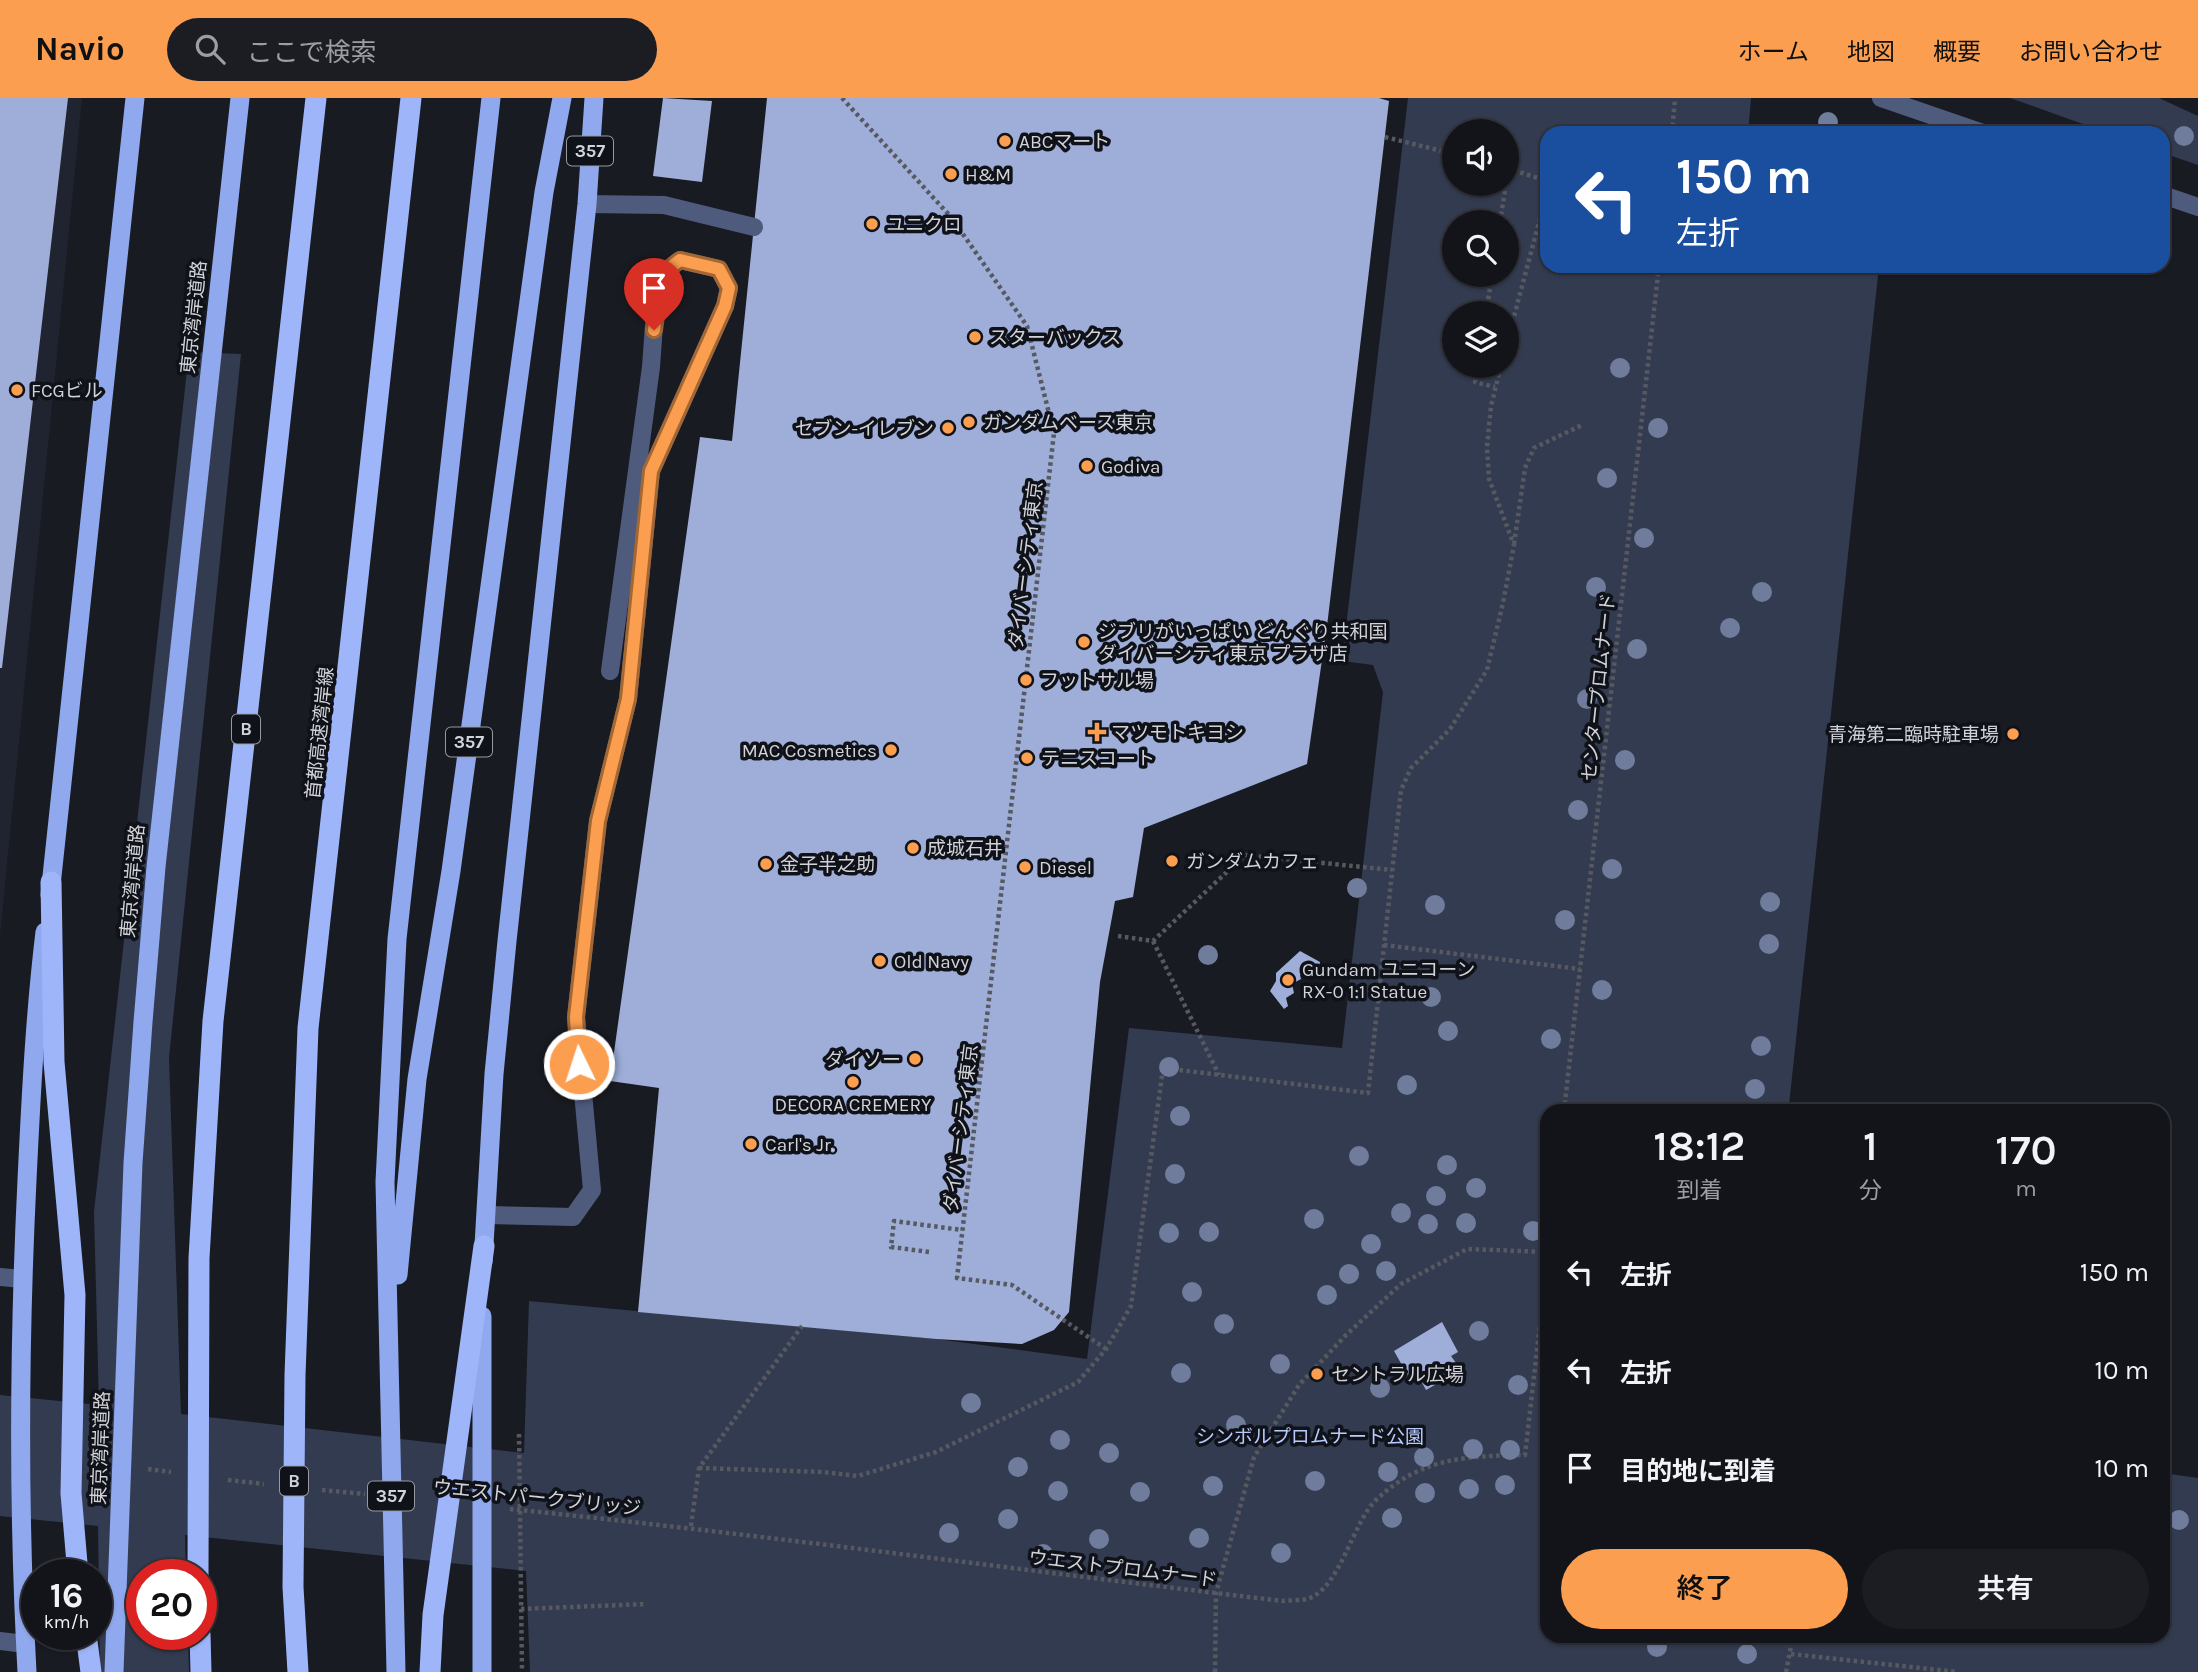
<!DOCTYPE html>
<html lang="ja">
<meta charset="utf-8">
<style>
:root{--surface:#13141a;--page:#1c1d23;--text:#f1f3f6;--muted:#9d9ea2;--line:#323339;--accent:#fb9e50}
body{margin:0;font-family:Karla,"Noto Sans JP",sans-serif;background:var(--page);color:var(--text);height:100vh;display:flex;flex-direction:column;font-size:26px;white-space:nowrap}
*{box-sizing:border-box;margin:0}
p{font-size:23px;color:var(--muted)}
.icon{flex:none;width:38px;height:38px;fill:none;stroke:currentColor;stroke-width:2;stroke-linecap:round;stroke-linejoin:round}
.map{position:relative;flex:1;overflow:hidden}
.side{position:absolute;left:1540px;top:1006px;width:630px;height:539px;display:flex;flex-direction:column;background:var(--surface);border-radius:21px;box-shadow:0 2px 5px #0004,0 0 0 2px var(--line)}
.side>*{flex:none}
.top-card{position:absolute;left:1540px;top:28px;width:630px;height:147px;border-radius:21px;box-shadow:0 2px 5px #0004,0 0 0 2px var(--line);background:#1a4fa0;color:#fff;overflow:hidden}
.tools{position:absolute;left:1442px;top:21px;display:grid;gap:14px}
.tools a{display:grid;place-items:center;width:77px;height:77px;border-radius:50%;background:var(--surface);box-shadow:0 2px 5px #0004,0 0 0 2px var(--line);font-size:35px}
.speed{position:absolute;left:21px;top:1461px;display:flex;gap:14px;font-size:35px;font-weight:700;text-align:center}
.speed>*{display:grid;place-content:center;width:91px;height:91px;border-radius:50%;background:var(--surface);box-shadow:0 2px 5px #0004,0 0 0 2px var(--line);line-height:1}
.speed small{font-size:18px;font-weight:400}
.speed .limit{border:10px solid #d22;background:#fff;color:#111}
.pin{position:absolute;display:grid;place-items:center;width:60px;height:60px;color:#fff;margin:-72px -30px;border-radius:50% 50% 50% 0;rotate:-45deg;box-shadow:0 0 7px #0007}
.pin .icon{rotate:45deg}
.me{position:absolute;width:77px;margin:-38px;rotate:356deg;stroke-linejoin:round;filter:drop-shadow(0 0 5px #0008)}
.turn{display:flex;align-items:center;gap:24px;height:147px;padding:0 21px;font-size:32px}
.turn .icon{width:91px;height:91px;stroke-width:2.5}
.turn b{display:block;font-size:49px;line-height:60px}
.eta{display:flex;justify-content:space-evenly;align-items:center;height:119px;text-align:center}
.eta b{font-size:42px;font-weight:600;line-height:49px}
.primary-button{display:flex;gap:14px;margin-top:auto;padding:14px 21px}
.primary-button a{flex:1;height:80px;border-radius:42px;background:var(--accent);color:#111;font-size:28px;font-weight:600;line-height:80px;text-align:center}
.primary-button a+a{background:var(--page);color:var(--text)}
ul{padding:0;list-style:none}
li{display:flex;align-items:center;gap:21px;height:98px;padding:0 21px}
li div{flex:1}
li b{display:block;font-size:26px}
li em{font-style:normal}
header{display:flex;align-items:center;gap:42px;box-sizing:border-box;height:98px;padding:0 35px;background:var(--accent);color:#111}
header strong{font-size:33px}
nav{display:flex;gap:38px;margin-inline-start:auto;font-size:24px}
.search{width:490px;height:63px;background:var(--page);display:flex;align-items:center;gap:18px;box-sizing:border-box;padding:0 24px;border-radius:38px;color:var(--muted);font-size:26px}
.map>svg:first-child{display:block}
.built{fill:#202430}
.green{fill:#333b51;fill-rule:evenodd}
.building{fill:#9eaed9}
.lines{fill:none;stroke-linecap:round;stroke-linejoin:round}
.path{stroke:#575960;stroke-width:4.5;stroke-dasharray:3.5 3.5;stroke-linecap:butt}
.service{stroke:#4f5b7d;stroke-width:18}
.tertiary{stroke:#4f5b7d;stroke-width:18}
.trunk{stroke:#90a8ed;stroke-width:19}
.motorway{stroke:#9eb6f9;stroke-width:21}
.tree{fill:#707c9c}
.route-casing{stroke:#a36734;stroke-width:18}
.route{stroke:#fb9e50;stroke-width:12}
.poi-dot{fill:#fb9e50;stroke:#101219;stroke-width:2.5}
.labels{text-anchor:middle;stroke-width:7;stroke-linejoin:round;paint-order:stroke}
.shield{fill:#101219;stroke:#97999f;stroke-width:2}
.shield-label{font-size:18px;font-weight:bold;fill:#d1d3d8}
.poi-label{font-size:19px;fill:#d1d3d8;stroke:#101219;text-anchor:start}
.street-label{font-size:19px;fill:#d1d3d8;stroke:#101219}
.park-label{font-size:19px;fill:#b7cbff;stroke:#101219}
</style>
<header>
<strong>Navio</strong>
<div class="search"><svg class="icon" aria-label="search" viewBox="0 0 24 24"><circle cx="10" cy="10" r="6"/><path d="M15 15l6 6"/></svg>ここで検索</div>
<nav><a>ホーム</a><a>地図</a><a>概要</a><a>お問い合わせ</a></nav>
</header>
<div class="map">
<svg width="2198" height="1574" viewBox="0 0 2198 1574">
<rect width="100%" height="100%" fill="#191b22"/>
<path class="built" d="M0,0H82L0,838Z"/>
<path class="green" d="M1408,0H1751L1748,35H1547V168H1879L1789,1007L1845,1013H1547V1538H2163V1375L2198,1380V1574H530L526,1473L185,1437L186,1477H142V1536L188,1537L189,1574H100L98,1428L0,1418V1297L99,1307L94,1114L189,254L241,256L169,960L181,1316L524,1355L529,1203L936,1241L1087,1261L1129,930L1342,950L1383,594L1373,567L1342,563ZM1454,33H1507V86H1454ZM1454,124H1507V177H1454ZM1454,215H1507V268H1454Z
M2010,0H2159L2198,18V67L2163,55V35H2108Z"/>
<path class="building" d="M0,0H68L2,570H0Z
M663,0L712,3L702,84L653,78Z
M767,0H1379L1389,3L1328,520L1307,666L1144,730L1133,799L1115,803L1100,884L1069,1214L1054,1232L1022,1246L936,1241L638,1214L659,990L610,983L700,339L732,343Z
M1300,853L1320,864L1319,869H1313L1312,875L1300,877L1301,881L1292,886L1294,895L1286,900L1288,908L1284,911L1270,893L1276,883V875Z
M1442,1224L1458,1254L1451,1258L1461,1272L1426,1292L1419,1279L1411,1283L1394,1253Z"/>
<g class="lines">
<path class="path" d="M842,0L951,119L1027,228L1054,335L957,1180L1012,1187L1106,1251
M1672,35L1675,0
M1385,39L1454,56
M1507,70L1547,83
M1500,124L1506,86
M1486,215L1492,177
M1507,245L1547,94
M1478,268L1475,284L1495,289
M1514,446L1525,370L1534,350L1582,327
M1118,838L1153,843L1245,757L1392,772
M1153,843L1219,977
M1384,847L1580,871
M1564,1013L1659,168
M929,1154L891,1149L894,1123L962,1132
M519,1336L522,1574
M699,1370L823,1374L858,1378L936,1354L1078,1284L1106,1251L1131,1208L1163,970L1368,995L1401,692L1411,670L1450,631L1487,572L1503,505L1514,447L1489,381L1487,349L1491,308L1501,268
M148,1371L171,1374
M228,1382L264,1386
M322,1392L365,1396
M510,1411C768,1437 1025,1473 1283,1503C1291,1502 1303,1503 1310,1500C1341,1487 1353,1424 1376,1402C1421,1359 1467,1358 1525,1357L1547,1165
M691,1428L699,1370L802,1228
M521,1511L647,1506
M1791,1556L1957,1574
M1215,1574L1216,1495L1254,1359L1299,1287L1346,1237L1401,1186L1467,1151L1547,1154
M1786,1574L1793,1538"/>
<path class="service" d="M587,106L664,107L754,129
M486,1117L573,1119L592,1092L576,919L598,723L628,601L651,373L725,208L729,190L719,171L680,162L662,176L655,213L651,269L610,573"/>
<path class="tertiary" d="M1881,0L1983,35
M2163,97L2198,109
M0,1179L22,1181
M0,1543L25,1546"/>
<path class="trunk" d="M50,797L135,0
M483,1164L494,976L507,843L587,106L594,0
M398,1177L417,981L451,773L544,94L562,0
M482,1218V1574
M27,1574C18,1411 19,1245 27,1082C31,999 35,917 45,834
M114,1574L133,1065L143,924L156,769L240,0
M396,1574L385,1084L397,841L491,0"/>
<path class="motorway" d="M51,784L54,964L75,1197L71,1395L78,1477
M198,1477L199,1160L213,923L316,0
M86,1536L91,1574
M200,1536L201,1574
M298,1574L293,1489L295,1277L308,930L411,0
M430,1574L433,1517L484,1148"/>
</g>
<g class="tree">
<circle cx="1828" cy="24" r="10"/>
<circle cx="2184" cy="38" r="10"/>
<circle cx="1620" cy="270" r="10"/>
<circle cx="1658" cy="330" r="10"/>
<circle cx="1607" cy="380" r="10"/>
<circle cx="1644" cy="440" r="10"/>
<circle cx="1596" cy="489" r="10"/>
<circle cx="1762" cy="494" r="10"/>
<circle cx="1730" cy="530" r="10"/>
<circle cx="1637" cy="551" r="10"/>
<circle cx="1587" cy="601" r="10"/>
<circle cx="1625" cy="662" r="10"/>
<circle cx="1578" cy="712" r="10"/>
<circle cx="1612" cy="771" r="10"/>
<circle cx="1357" cy="790" r="10"/>
<circle cx="1770" cy="804" r="10"/>
<circle cx="1435" cy="807" r="10"/>
<circle cx="1565" cy="822" r="10"/>
<circle cx="1769" cy="846" r="10"/>
<circle cx="1208" cy="857" r="10"/>
<circle cx="1602" cy="892" r="10"/>
<circle cx="1431" cy="899" r="10"/>
<circle cx="1448" cy="933" r="10"/>
<circle cx="1551" cy="941" r="10"/>
<circle cx="1761" cy="948" r="10"/>
<circle cx="1169" cy="969" r="10"/>
<circle cx="1407" cy="987" r="10"/>
<circle cx="1755" cy="991" r="10"/>
<circle cx="1180" cy="1018" r="10"/>
<circle cx="1359" cy="1058" r="10"/>
<circle cx="1447" cy="1067" r="10"/>
<circle cx="1175" cy="1076" r="10"/>
<circle cx="1476" cy="1090" r="10"/>
<circle cx="1436" cy="1098" r="10"/>
<circle cx="1401" cy="1115" r="10"/>
<circle cx="1314" cy="1121" r="10"/>
<circle cx="1466" cy="1125" r="10"/>
<circle cx="1428" cy="1126" r="10"/>
<circle cx="1533" cy="1133" r="10"/>
<circle cx="1209" cy="1134" r="10"/>
<circle cx="1169" cy="1135" r="10"/>
<circle cx="1371" cy="1146" r="10"/>
<circle cx="1386" cy="1173" r="10"/>
<circle cx="1349" cy="1176" r="10"/>
<circle cx="1192" cy="1194" r="10"/>
<circle cx="1327" cy="1197" r="10"/>
<circle cx="1224" cy="1226" r="10"/>
<circle cx="1479" cy="1233" r="10"/>
<circle cx="1280" cy="1266" r="10"/>
<circle cx="1181" cy="1275" r="10"/>
<circle cx="1518" cy="1287" r="10"/>
<circle cx="1380" cy="1290" r="10"/>
<circle cx="971" cy="1305" r="10"/>
<circle cx="1236" cy="1327" r="10"/>
<circle cx="1060" cy="1342" r="10"/>
<circle cx="1473" cy="1351" r="10"/>
<circle cx="1510" cy="1352" r="10"/>
<circle cx="1109" cy="1355" r="10"/>
<circle cx="1424" cy="1359" r="10"/>
<circle cx="1018" cy="1369" r="10"/>
<circle cx="1388" cy="1374" r="10"/>
<circle cx="1315" cy="1383" r="10"/>
<circle cx="1505" cy="1387" r="10"/>
<circle cx="1213" cy="1388" r="10"/>
<circle cx="1469" cy="1391" r="10"/>
<circle cx="1058" cy="1393" r="10"/>
<circle cx="1140" cy="1394" r="10"/>
<circle cx="1425" cy="1395" r="10"/>
<circle cx="1392" cy="1420" r="10"/>
<circle cx="1008" cy="1421" r="10"/>
<circle cx="2179" cy="1422" r="10"/>
<circle cx="949" cy="1435" r="10"/>
<circle cx="1199" cy="1440" r="10"/>
<circle cx="1099" cy="1441" r="10"/>
<circle cx="1281" cy="1455" r="10"/>
<circle cx="1043" cy="1456" r="10"/>
<circle cx="1657" cy="1549" r="10"/>
<circle cx="1747" cy="1556" r="10"/>
</g>
<g class="lines">
<defs>
<path id="route" d="M579,966L576,919L598,723L628,601L651,373L725,208L729,190L719,171L680,162L662,176L654,232"/>
</defs>
<use href="#route" class="route-casing"/>
<use href="#route" class="route"/>
</g>
<g class="poi-dot">
<circle cx="1005" cy="43" r="7"/>
<circle cx="951" cy="76" r="7"/>
<circle cx="872" cy="126" r="7"/>
<circle cx="975" cy="239" r="7"/>
<circle cx="17" cy="292" r="7"/>
<circle cx="969" cy="324" r="7"/>
<circle cx="948" cy="330" r="7"/>
<circle cx="1087" cy="368" r="7"/>
<circle cx="1084" cy="544" r="7"/>
<circle cx="1026" cy="582" r="7"/>
<path d="M1093.5 623.5h7v7h7v7h-7v7h-7v-7h-7v-7h7z"/>
<circle cx="2013" cy="636" r="7"/>
<circle cx="891" cy="652" r="7"/>
<circle cx="1027" cy="660" r="7"/>
<circle cx="913" cy="750" r="7"/>
<circle cx="1172" cy="763" r="7"/>
<circle cx="766" cy="766" r="7"/>
<circle cx="1025" cy="769" r="7"/>
<circle cx="880" cy="863" r="7"/>
<circle cx="1288" cy="882" r="7"/>
<circle cx="915" cy="961" r="7"/>
<circle cx="853" cy="984" r="7"/>
<circle cx="751" cy="1046" r="7"/>
<circle cx="1317" cy="1276" r="7"/>
</g>
<g class="labels">
<g class="shield">
<rect x="567" y="38.5" width="46" height="29" rx="5"/>
<rect x="232" y="616.5" width="28" height="29" rx="5"/>
<rect x="446" y="629.5" width="46" height="29" rx="5"/>
<rect x="280" y="1368.5" width="28" height="29" rx="5"/>
<rect x="368" y="1383.5" width="46" height="29" rx="5"/>
</g>
<g class="shield-label">
<text x="590" y="59">357</text>
<text x="246" y="637">B</text>
<text x="469" y="650">357</text>
<text x="294" y="1389">B</text>
<text x="391" y="1404">357</text>
</g>
<g class="poi-label">
<text x="1019" y="50">ABCマート</text>
<text x="965" y="83">H&amp;M</text>
<text x="886" y="133">ユニクロ</text>
<text x="989" y="246">スターバックス</text>
<text x="31" y="299">FCGビル</text>
<text x="983" y="331">ガンダムベース東京</text>
<text x="934" y="337" text-anchor="end">セブン-イレブン</text>
<text x="1101" y="375">Godiva</text>
<text x="1098" y="540">ジブリがいっぱい どんぐり共和国<tspan x="1098" dy="22">ダイバーシティ東京 プラザ店</tspan></text>
<text x="1040" y="589">フットサル場</text>
<text x="1111" y="641">マツモトキヨシ</text>
<text x="1999" y="643" text-anchor="end">青海第二臨時駐車場</text>
<text x="877" y="659" text-anchor="end">MAC Cosmetics</text>
<text x="1041" y="667">テニスコート</text>
<text x="927" y="757">成城石井</text>
<text x="1186" y="770">ガンダムカフェ</text>
<text x="780" y="773">金子半之助</text>
<text x="1039" y="776">Diesel</text>
<text x="894" y="870">Old Navy</text>
<text x="1302" y="878">Gundam ユニコーン<tspan x="1302" dy="22">RX-0 1:1 Statue</tspan></text>
<text x="901" y="968" text-anchor="end">ダイソー</text>
<text x="853" y="1013" text-anchor="middle">DECORA CREMERY</text>
<text x="765" y="1053">Carl's Jr.</text>
<text x="1331" y="1283">セントラル広場</text>
</g>
<g class="street-label">
<text transform="translate(193 219) rotate(-84)" y="7">東京湾岸道路</text>
<text transform="translate(1025 467) rotate(-83)" y="7">ダイバーシティ東京</text>
<text transform="translate(1598 589) rotate(-84)" y="7">センタープロムナード</text>
<text transform="translate(319 635) rotate(-84)" y="7">首都高速湾岸線</text>
<text transform="translate(132 783) rotate(-85)" y="7">東京湾岸道路</text>
<text transform="translate(960 1030) rotate(-83)" y="7">ダイバーシティ東京</text>
<text transform="translate(100 1350) rotate(-88)" y="7">東京湾岸道路</text>
<text transform="translate(537 1399) rotate(6)" y="7">ウエストパークブリッジ</text>
<text transform="translate(1123 1470) rotate(7)" y="7">ウエストプロムナード</text>
</g>
<g class="park-label">
<text x="1310" y="1345">シンボルプロムナード公園</text>
</g>
</g>
</svg>
<div class="tools">
<a><svg class="icon" aria-label="sound" viewBox="0 0 24 24"><path d="M4 9h4l5-4v14l-5-4H4zM17 9q2 3 0 6"/></svg></a>
<a><svg class="icon" aria-label="search" viewBox="0 0 24 24"><circle cx="10" cy="10" r="6"/><path d="M15 15l6 6"/></svg></a>
<a><svg class="icon" aria-label="layers" viewBox="0 0 24 24"><path d="M12 4l9 5-9 5-9-5zM3 14l9 5 9-5"/></svg></a>
</div>
<div class="speed"><div>16<small>km/h</small></div><div class="limit">20</div></div>
<div class="pin" style="left:654px;top:232px;background:#d93025"><svg class="icon" aria-label="arrive" viewBox="0 0 24 24"><path d="M6 21V4h12l-3 4 3 4H6"/></svg></div>
<svg class="me" style="left:579px;top:966px" viewBox="-20 -20 40 40"><circle r="17" fill="#fb9e50" stroke="#fff" stroke-width="3"/><path d="M0-11L8 9 0 5-8 9z" fill="#fff"/></svg>
<div class="top-card">
<div class="turn"><svg class="icon" aria-label="left" viewBox="0 0 24 24"><path d="M17 20v-9H6M10 6l-5 5 5 5"/></svg><div><b>150 m</b>左折</div></div>
</div>
<section class="side">
<div class="eta">
<div><b>18:12</b><p>到着</p></div>
<div><b>1</b><p>分</p></div>
<div><b>170</b><p>m</p></div>
</div>
<ul>
<li><svg class="icon" aria-label="left" viewBox="0 0 24 24"><path d="M17 20v-9H6M10 6l-5 5 5 5"/></svg><div><b>左折</b></div><em>150 m</em></li>
<li><svg class="icon" aria-label="left" viewBox="0 0 24 24"><path d="M17 20v-9H6M10 6l-5 5 5 5"/></svg><div><b>左折</b></div><em>10 m</em></li>
<li><svg class="icon" aria-label="arrive" viewBox="0 0 24 24"><path d="M6 21V4h12l-3 4 3 4H6"/></svg><div><b>目的地に到着</b></div><em>10 m</em></li>
</ul>
<div class="primary-button"><a>終了</a><a>共有</a></div>
</section>
</div>
